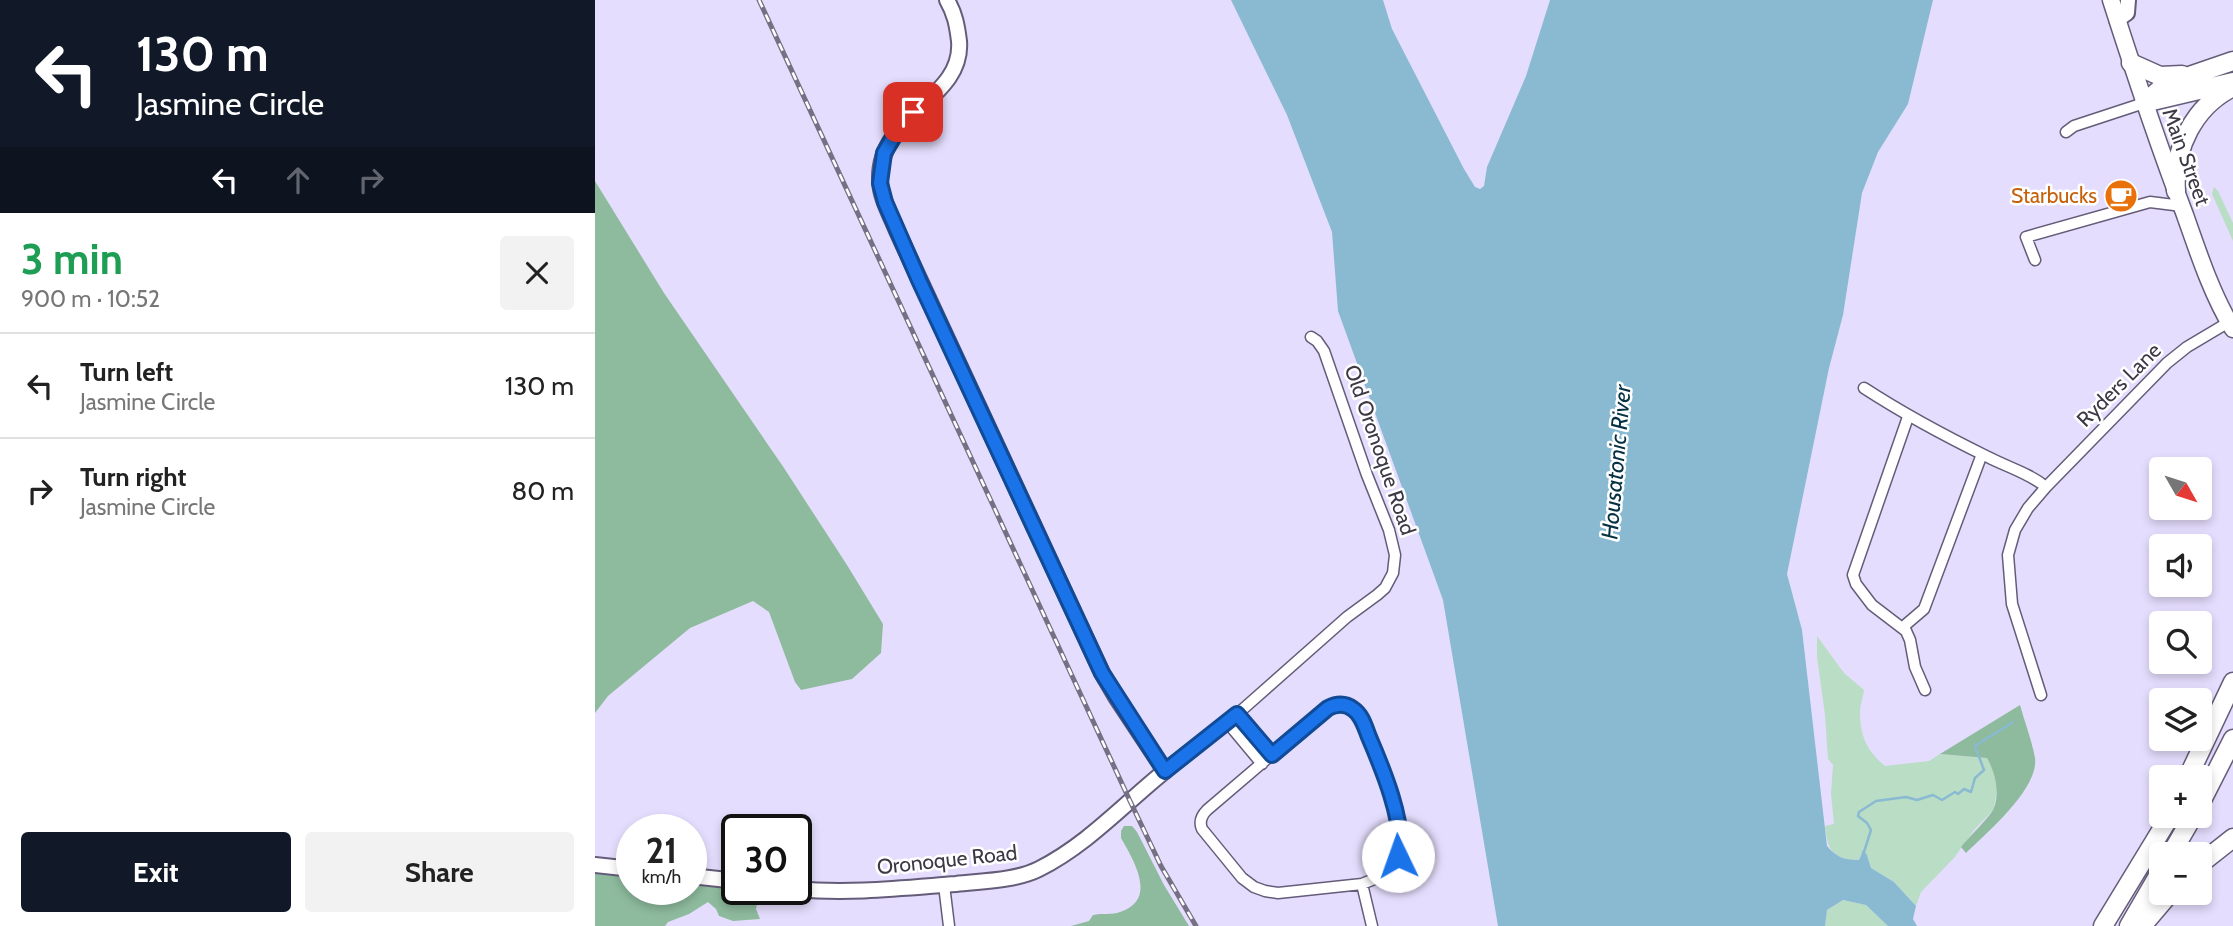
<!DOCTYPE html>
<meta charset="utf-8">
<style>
:root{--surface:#fff;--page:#f2f2f2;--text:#222;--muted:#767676;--line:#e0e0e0;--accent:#111827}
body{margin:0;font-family:Cabin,sans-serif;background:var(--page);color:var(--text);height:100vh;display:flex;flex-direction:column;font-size:26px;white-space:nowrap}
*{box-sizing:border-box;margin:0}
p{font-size:23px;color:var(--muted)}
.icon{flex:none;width:38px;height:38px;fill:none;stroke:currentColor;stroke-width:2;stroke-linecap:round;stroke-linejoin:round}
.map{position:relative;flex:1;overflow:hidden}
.panel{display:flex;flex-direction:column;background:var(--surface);width:595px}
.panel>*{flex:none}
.banner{background:#111827;color:#fff;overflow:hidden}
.needle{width:46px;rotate:129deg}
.buttons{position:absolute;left:1554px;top:457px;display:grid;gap:14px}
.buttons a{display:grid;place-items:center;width:63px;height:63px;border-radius:7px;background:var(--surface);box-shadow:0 4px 10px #0003;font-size:35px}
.speed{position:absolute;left:21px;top:814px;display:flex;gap:14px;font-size:35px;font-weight:700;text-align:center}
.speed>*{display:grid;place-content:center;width:91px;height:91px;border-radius:50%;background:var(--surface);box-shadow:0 4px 10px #0003;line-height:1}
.speed small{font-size:18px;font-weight:400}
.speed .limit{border:4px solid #111;border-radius:10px;background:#fff;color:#111}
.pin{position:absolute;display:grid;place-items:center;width:60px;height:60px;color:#fff;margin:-30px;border-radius:14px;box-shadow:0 4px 10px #0006}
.me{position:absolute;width:77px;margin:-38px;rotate:357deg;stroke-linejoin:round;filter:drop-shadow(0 0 5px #0008)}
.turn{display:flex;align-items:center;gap:24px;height:147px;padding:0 21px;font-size:32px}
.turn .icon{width:91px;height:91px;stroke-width:2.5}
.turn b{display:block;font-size:49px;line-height:60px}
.lanes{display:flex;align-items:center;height:66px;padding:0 21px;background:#0003;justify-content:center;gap:35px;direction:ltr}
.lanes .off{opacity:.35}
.round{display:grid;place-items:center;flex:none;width:74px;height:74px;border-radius:7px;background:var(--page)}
.headline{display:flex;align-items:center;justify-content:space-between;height:119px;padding:0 21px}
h1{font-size:42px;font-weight:700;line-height:52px;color:#1e9e55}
.action{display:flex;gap:14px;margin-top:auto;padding:14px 21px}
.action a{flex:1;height:80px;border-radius:7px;background:var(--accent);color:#fff;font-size:28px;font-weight:700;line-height:80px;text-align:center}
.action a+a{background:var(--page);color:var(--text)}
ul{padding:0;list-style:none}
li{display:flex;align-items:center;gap:21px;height:105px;padding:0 21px;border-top:2px solid var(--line)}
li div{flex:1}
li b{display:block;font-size:26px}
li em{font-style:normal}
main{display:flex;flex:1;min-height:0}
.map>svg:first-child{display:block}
.green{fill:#baddc6}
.forest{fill:#8ebb9e}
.water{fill:#89bad2}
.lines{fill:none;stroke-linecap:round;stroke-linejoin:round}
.stream{stroke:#89bad2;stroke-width:2.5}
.street-casing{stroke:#645c78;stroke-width:13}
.secondary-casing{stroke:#645c78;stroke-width:18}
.primary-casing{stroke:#645c78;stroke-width:19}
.highway-casing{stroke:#645c78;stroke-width:21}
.street{stroke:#fff;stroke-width:10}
.secondary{stroke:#fff;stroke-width:14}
.primary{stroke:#fff;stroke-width:16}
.highway{stroke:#fff;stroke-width:18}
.rail-casing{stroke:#757083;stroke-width:5}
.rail{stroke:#fff;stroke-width:2.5;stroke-dasharray:8;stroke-linecap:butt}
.route-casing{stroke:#114b97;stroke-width:18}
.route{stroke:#1a73e8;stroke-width:12}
.labels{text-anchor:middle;stroke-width:5;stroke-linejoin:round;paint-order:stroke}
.street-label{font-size:21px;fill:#3c3845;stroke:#fff}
.food-label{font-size:21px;fill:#c56008;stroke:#fff;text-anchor:end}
.water-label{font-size:23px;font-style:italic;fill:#053143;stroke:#fff}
</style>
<main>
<section class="panel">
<div class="banner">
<div class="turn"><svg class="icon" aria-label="left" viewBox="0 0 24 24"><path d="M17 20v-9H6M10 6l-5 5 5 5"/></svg><div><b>130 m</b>Jasmine Circle</div></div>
<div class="lanes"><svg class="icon" aria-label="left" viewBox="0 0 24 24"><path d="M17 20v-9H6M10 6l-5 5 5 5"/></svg><svg class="icon off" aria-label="ahead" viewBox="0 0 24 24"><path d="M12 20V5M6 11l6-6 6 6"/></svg><svg class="icon off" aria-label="right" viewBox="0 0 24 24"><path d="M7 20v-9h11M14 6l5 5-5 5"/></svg></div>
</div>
<div class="headline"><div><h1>3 min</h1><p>900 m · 10:52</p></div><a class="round"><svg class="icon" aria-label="close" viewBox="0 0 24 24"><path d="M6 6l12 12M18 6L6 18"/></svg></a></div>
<ul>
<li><svg class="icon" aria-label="left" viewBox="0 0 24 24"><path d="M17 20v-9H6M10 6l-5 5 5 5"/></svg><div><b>Turn left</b><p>Jasmine Circle</p></div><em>130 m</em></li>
<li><svg class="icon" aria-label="right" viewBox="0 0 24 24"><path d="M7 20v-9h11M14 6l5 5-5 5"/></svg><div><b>Turn right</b><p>Jasmine Circle</p></div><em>80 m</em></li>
</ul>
<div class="action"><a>Exit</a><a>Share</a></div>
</section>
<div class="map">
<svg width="1638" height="926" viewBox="0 0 1638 926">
<rect width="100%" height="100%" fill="#e5ddfd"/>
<path class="green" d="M1619,187L1623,191L1638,223V241L1617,194Z
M1222,636L1249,673L1269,690C1268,698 1265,705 1265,712C1265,736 1272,751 1290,766L1334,761L1345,754L1392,758L1398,769L1402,788L1399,809L1379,830L1359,858L1326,892L1321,906L1299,882L1276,868L1272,855L1266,854L1264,860C1237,859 1233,851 1230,826L1239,824L1236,794L1238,765L1233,759L1230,715L1222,657Z
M1248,900L1271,905L1293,926H1230L1232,910Z"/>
<path class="forest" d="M0,181L69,293L189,468L252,565L288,624L286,653L257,679L206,690L200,682L174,612L158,601L95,628L13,696L0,713Z
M1425,705C1430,723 1437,741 1440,758C1444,789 1391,833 1371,853L1366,847C1373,838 1396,816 1399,808C1405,792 1400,772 1392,758L1345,754Z
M529,826H537L542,832L569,885L594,926H476L494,921L498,915C507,913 517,915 525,912C563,900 539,861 526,838V831Z
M0,870L37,874V889H96V881L142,886V889H162L164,895L161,909L165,919L138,921L124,916L121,909L113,902L94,914L73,922L70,926H0Z"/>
<path class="water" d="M636,0H788L797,29L869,169L880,187L885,189L889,186L892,167L931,76L955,0H1338L1313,104L1283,152L1267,193L1248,315L1234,368L1192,574L1207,630L1232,846C1241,857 1249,860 1264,860L1268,850L1272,855L1276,868L1299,882L1321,906L1318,919L1322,926H1293L1271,905L1248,900L1232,910L1230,926H903L848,600L743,311L737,232L692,115Z"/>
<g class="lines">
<path class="stream" d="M1269,852L1276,830L1272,823L1263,816L1264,812L1281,801L1311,797L1322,800L1338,795L1347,800L1360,792L1363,794L1369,789L1376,792L1380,778L1389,770L1380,746L1418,722"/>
<defs>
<path id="street" d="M1471,132L1479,126L1549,103
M1440,260L1431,237L1555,202L1587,206
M1269,388C1309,414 1350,436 1393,457C1412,467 1434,473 1451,487
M1313,417L1258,575L1261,584L1277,605L1311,631L1315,640L1320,667L1330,690
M1308,627L1329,609L1387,454
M1446,695L1417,604L1413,555L1420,530L1433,508L1451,487L1572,363L1592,347L1634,322
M742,704L755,706L764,714L794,784L805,840V850L801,861L789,875L767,884L683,893L670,891L659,887L647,878L607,829C604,822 606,816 612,810L728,711Z
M642,714L677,755
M632,722L667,764
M570,771L648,709L752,617L782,595L790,588L798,573L800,555L794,530L772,475L729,351L722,341L716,337
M767,884L777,926
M349,885L354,926"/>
<path id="secondary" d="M1522,20L1532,13L1533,0
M0,865L37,869
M96,876L142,881
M201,889C254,894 308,888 361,884C387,881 420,881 444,869C492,845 529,804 570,771L521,697L507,673L302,231C296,216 285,197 285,180C283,113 369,100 364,41C362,25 360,14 352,0"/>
<path id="primary" d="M1516,0C1539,72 1563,144 1590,215C1603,252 1617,295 1638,329"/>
<path id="highway" d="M1536,63L1565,76L1587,75
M1553,102L1638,82
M1549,103L1571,84L1638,61
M1581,191C1578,149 1599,106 1638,87
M1593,777L1638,682
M1605,804L1638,739
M1576,854L1598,816
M1605,864L1638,838
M1508,926L1575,816
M1534,926L1566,871
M1547,926L1576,892"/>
</defs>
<use href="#street" class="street-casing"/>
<use href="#secondary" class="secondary-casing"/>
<use href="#primary" class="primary-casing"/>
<use href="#highway" class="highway-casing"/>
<use href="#street" class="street"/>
<use href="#secondary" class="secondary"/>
<use href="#primary" class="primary"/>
<use href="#highway" class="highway"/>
<defs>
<path id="rail" d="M164,0L535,801L566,866L601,926"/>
</defs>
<use href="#rail" class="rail-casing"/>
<use href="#rail" class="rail"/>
</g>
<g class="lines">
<defs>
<path id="route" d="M318,112L298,138L289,153L285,183L290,202L324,280L507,673L570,771L642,714L677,755L733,708C741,704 750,703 758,709C767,715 770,727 774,737C786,765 812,826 803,856"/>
</defs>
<use href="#route" class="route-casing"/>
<use href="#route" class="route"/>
</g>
<defs>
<symbol id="cafe-disc" viewBox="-11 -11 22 22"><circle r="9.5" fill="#e8710a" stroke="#fff"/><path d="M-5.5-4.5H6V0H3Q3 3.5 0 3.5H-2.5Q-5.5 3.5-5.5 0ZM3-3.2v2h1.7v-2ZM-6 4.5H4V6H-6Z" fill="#fff"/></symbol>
</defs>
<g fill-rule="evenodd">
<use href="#cafe-disc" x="1507" y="177" width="38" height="38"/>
</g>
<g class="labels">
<g class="street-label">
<text transform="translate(1591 157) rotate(70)" y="7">Main Street</text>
<text transform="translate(1524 385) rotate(-45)" y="7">Ryders Lane</text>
<text transform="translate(785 450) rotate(71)" y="7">Old Oronoque Road</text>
<text transform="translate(352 860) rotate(-6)" y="7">Oronoque Road</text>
</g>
<g class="food-label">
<text x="1502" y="203">Starbucks</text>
</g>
<g class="water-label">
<text transform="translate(1021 462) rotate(-85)" y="8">Housatonic River</text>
</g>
</g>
</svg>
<div class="buttons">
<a><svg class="needle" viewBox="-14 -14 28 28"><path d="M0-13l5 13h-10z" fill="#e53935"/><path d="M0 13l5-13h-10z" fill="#767676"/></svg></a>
<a><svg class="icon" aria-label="sound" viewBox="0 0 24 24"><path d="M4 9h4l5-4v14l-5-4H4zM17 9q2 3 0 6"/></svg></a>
<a><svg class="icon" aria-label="search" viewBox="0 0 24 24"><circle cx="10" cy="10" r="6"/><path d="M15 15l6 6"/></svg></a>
<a><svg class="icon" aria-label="layers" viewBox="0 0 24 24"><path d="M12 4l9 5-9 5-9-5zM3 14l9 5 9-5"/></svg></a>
<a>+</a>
<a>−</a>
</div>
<div class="speed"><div>21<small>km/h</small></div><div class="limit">30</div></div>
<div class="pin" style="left:318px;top:112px;background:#d93025"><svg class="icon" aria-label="arrive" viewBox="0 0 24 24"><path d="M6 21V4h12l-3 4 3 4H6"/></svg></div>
<svg class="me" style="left:803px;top:856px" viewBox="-20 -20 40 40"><circle r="19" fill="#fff"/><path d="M0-13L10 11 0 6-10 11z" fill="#1a73e8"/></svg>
</div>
</main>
